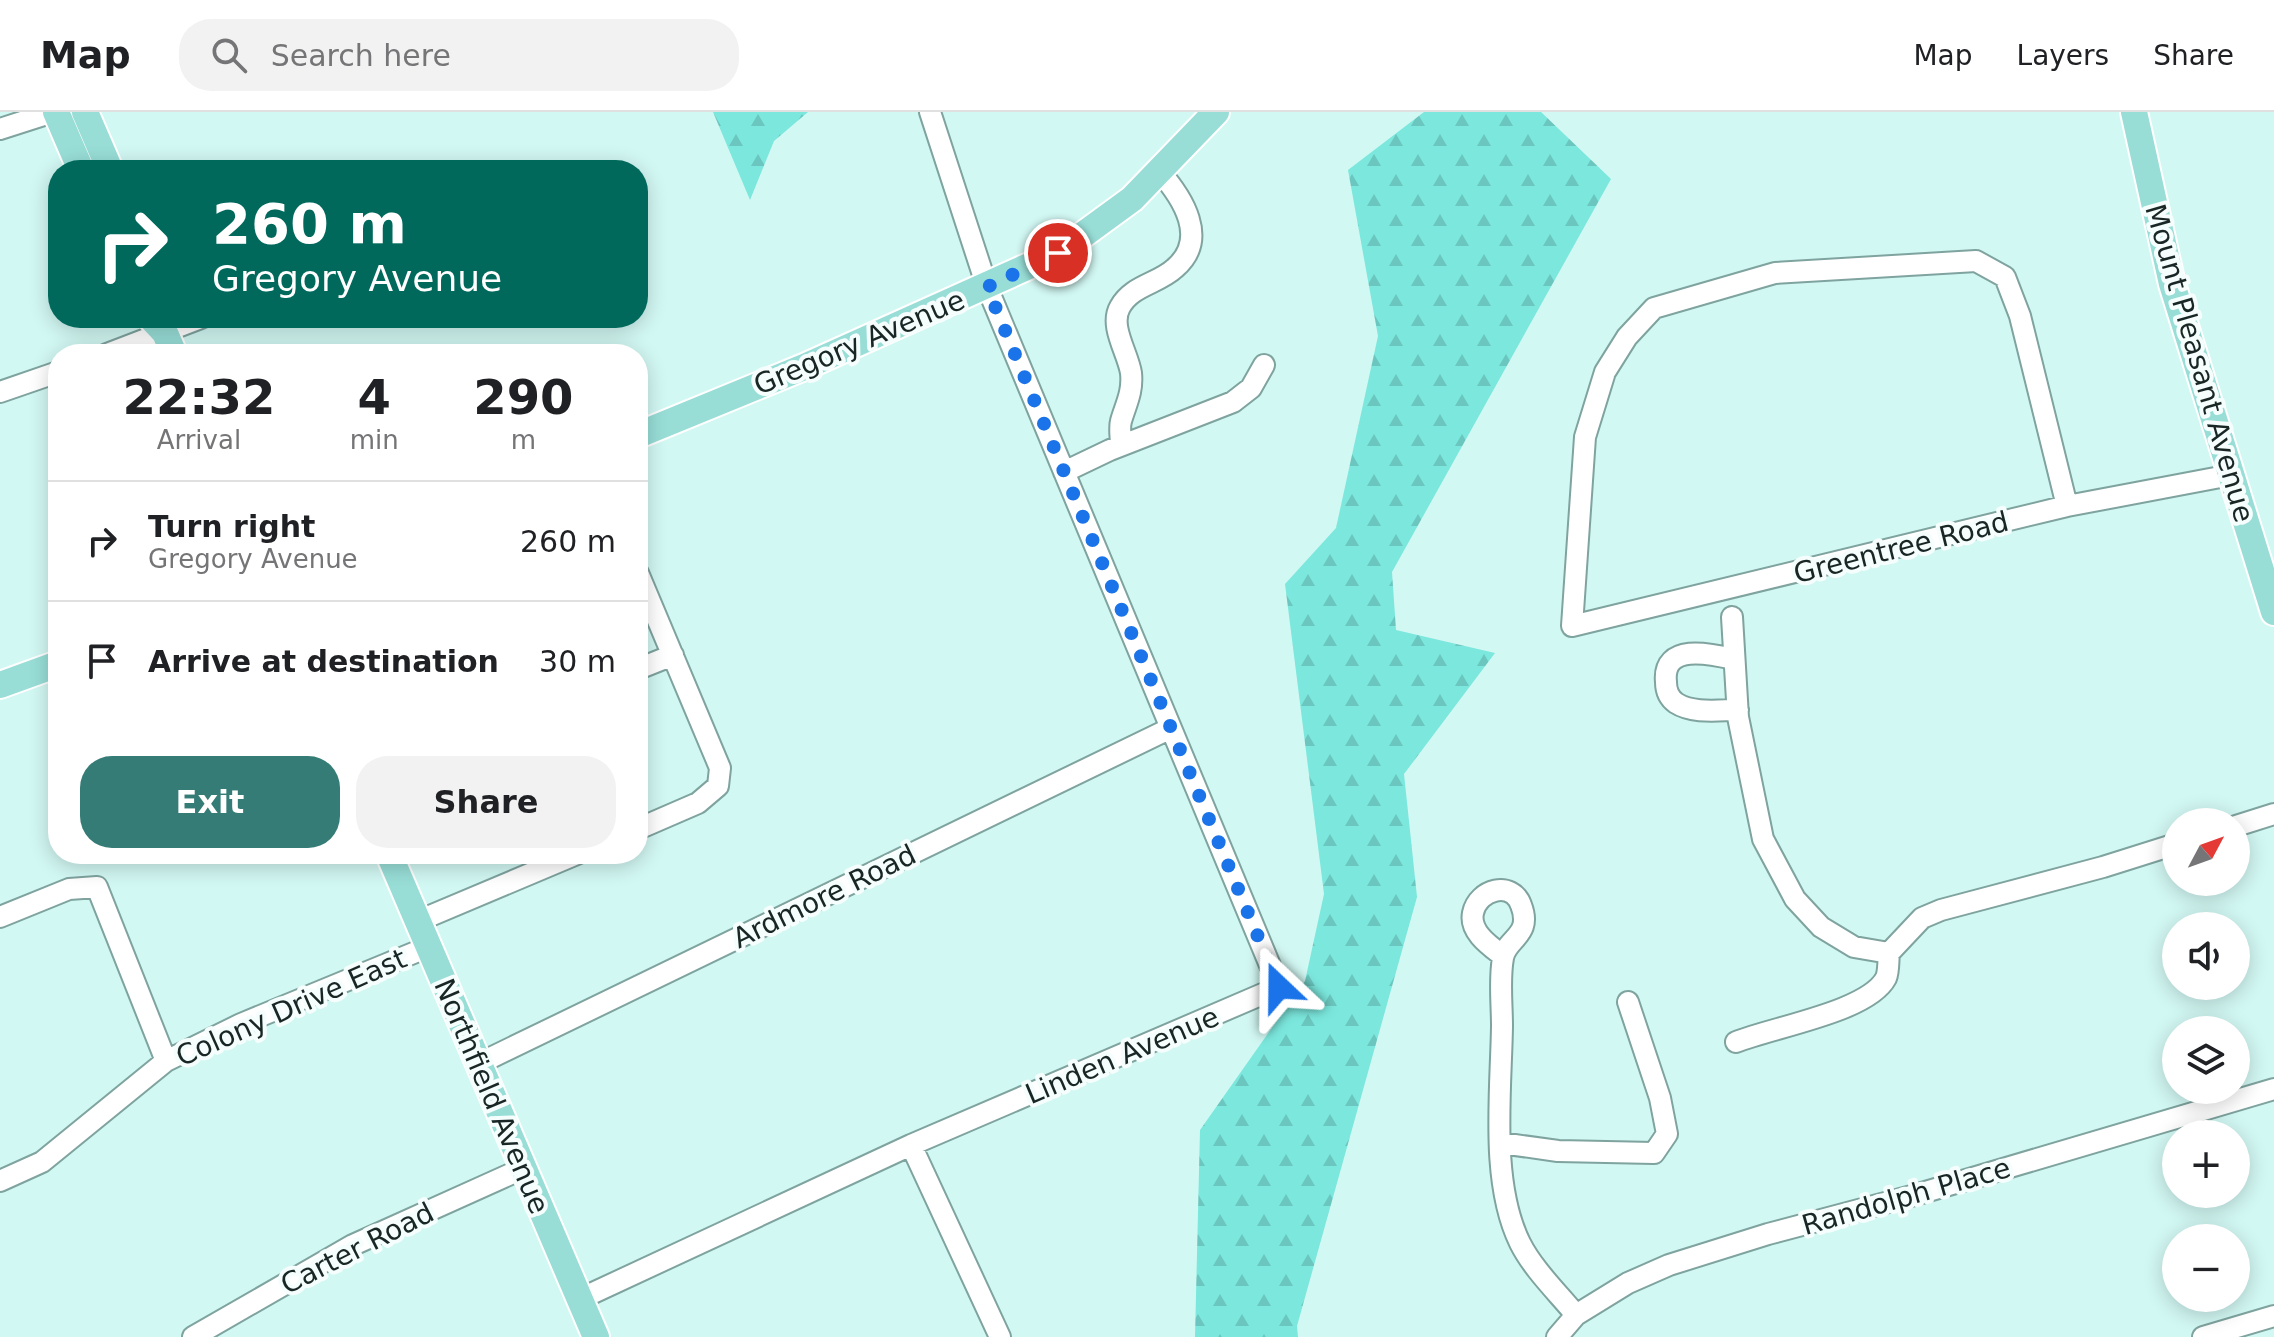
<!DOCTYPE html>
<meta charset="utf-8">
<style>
:root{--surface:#fff;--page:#f2f2f2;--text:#202124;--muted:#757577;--line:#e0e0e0;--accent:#357c76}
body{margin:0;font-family:"DejaVu Sans",sans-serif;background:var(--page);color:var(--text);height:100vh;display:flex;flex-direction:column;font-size:30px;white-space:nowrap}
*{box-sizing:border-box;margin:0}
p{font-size:26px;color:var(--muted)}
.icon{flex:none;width:44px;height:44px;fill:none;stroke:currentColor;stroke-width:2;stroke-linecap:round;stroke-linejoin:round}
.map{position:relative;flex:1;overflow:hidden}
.panel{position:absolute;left:48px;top:232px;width:600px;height:520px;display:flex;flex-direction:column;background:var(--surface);border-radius:32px;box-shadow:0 4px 20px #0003}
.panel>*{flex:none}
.top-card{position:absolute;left:48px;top:48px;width:600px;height:168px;border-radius:32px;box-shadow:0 4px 20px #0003;background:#00695c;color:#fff;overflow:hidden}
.needle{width:52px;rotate:49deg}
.controls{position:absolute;left:2162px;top:696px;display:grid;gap:16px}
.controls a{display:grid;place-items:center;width:88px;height:88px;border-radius:50%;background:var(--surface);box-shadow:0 4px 20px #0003;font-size:40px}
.pin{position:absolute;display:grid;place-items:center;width:68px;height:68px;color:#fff;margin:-34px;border:4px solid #fff;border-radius:50%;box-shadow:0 2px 8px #0007}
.me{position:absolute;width:88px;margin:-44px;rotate:337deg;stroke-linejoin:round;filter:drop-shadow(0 0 6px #0008)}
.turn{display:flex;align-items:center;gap:28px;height:168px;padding:0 32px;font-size:36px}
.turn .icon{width:104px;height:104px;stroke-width:2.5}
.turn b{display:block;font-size:56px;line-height:68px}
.eta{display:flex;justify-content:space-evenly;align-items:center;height:136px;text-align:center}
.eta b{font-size:48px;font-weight:600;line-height:56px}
.action{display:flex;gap:16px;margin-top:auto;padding:16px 32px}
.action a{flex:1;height:92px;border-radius:32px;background:var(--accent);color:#fff;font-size:32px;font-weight:600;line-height:92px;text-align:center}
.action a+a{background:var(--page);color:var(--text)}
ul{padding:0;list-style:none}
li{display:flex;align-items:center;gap:24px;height:120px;padding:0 32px;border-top:2px solid var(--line)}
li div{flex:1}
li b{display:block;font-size:30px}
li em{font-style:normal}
header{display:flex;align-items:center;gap:48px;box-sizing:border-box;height:112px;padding:0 40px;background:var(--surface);border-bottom:2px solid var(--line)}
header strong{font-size:38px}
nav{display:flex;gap:44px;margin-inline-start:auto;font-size:28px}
.search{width:560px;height:72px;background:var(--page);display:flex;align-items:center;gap:20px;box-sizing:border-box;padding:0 28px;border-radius:32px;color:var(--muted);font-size:30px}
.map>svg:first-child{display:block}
.forest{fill:url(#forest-firs)}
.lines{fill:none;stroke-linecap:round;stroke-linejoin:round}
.minor-casing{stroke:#7fa39f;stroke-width:24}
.major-casing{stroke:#fff;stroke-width:30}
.minor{stroke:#fff;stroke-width:20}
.major{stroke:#98ded7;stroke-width:26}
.route{stroke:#1a73e8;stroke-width:14;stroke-dasharray:0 25.2}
.labels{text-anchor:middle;stroke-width:8;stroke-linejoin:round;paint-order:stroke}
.street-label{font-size:28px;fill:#182725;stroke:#f6fefd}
</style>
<header>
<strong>Map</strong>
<div class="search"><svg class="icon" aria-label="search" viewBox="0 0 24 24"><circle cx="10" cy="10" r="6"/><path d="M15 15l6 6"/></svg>Search here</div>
<nav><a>Map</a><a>Layers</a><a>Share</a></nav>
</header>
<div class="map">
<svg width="2274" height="1225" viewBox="0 0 2274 1225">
<defs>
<pattern id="forest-firs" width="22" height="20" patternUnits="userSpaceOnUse" patternTransform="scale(2)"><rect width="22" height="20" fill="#7be7dd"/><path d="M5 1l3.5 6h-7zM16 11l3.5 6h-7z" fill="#6ac6be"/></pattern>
</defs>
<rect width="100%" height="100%" fill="#d2f8f3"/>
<path class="forest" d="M713,0H808L774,29L750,88Z
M1424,0H1541L1611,67L1392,460L1396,518L1495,541L1404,662L1417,785L1297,1214L1298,1225H1195L1200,1018L1305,869L1324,782L1285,472L1336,416L1378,224L1348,58Z"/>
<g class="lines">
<defs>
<path id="minor" d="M0,17L53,0
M107,242L201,206
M0,280L58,260
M1121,333C1121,326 1119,316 1121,309C1126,292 1133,280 1131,261C1128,241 1109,214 1120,195C1132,173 1158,172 1175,156C1209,127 1183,86 1159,59
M1064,360L1110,338L1233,290L1251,276L1264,253
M2067,394L2020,204L2005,165L1976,149L1775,161L1654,196L1627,225L1605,260L1585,325L1572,514L2067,394L2231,363
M638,461L720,656L718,674L698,691L638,717
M1732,505L1738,605L1763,727L1795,787L1821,815L1854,835L1889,841L1922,806L1941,798L2103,755L2176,732
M1734,547C1712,542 1662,530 1666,570C1666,578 1669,586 1676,591C1693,602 1719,598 1738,598
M638,557L673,543
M2236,714L2274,702
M0,805L69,777L97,775L166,949
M418,809L577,742
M1503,844C1490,834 1469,820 1473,801C1478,777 1512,768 1521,793C1533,824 1506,826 1503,846C1499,867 1502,892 1502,914C1501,980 1490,1070 1520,1131C1533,1157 1557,1180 1576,1203
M1736,930C1773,915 1868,900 1886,866C1889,859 1888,848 1889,841
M478,952L1171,616
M1501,1031L1558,1039L1654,1041L1667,1022L1660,986L1628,890
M911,1033L1000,1225
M0,1069L42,1050L166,949L241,912L428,835
M580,1187L911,1033L1279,875L987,175L930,0
M193,1225L353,1133L524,1056
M1557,1225L1576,1203L1628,1171L1669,1153L1768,1122L1915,1083L2274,977
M2203,1225L2274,1204"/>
<path id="major" d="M56,0L81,58
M85,0L110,58
M2134,0L2172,172L2274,500
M151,206L165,221L174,242
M638,323L804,255L1058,141L1132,87L1216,0
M0,573L58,552
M389,742L596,1225"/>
</defs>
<use href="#minor" class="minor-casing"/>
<use href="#major" class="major-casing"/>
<use href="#minor" class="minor"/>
<use href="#major" class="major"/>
</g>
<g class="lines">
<path class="route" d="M1058,141L987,175L1279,875"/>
</g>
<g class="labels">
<g class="street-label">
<text transform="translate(859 230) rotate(-23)" y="10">Gregory Avenue</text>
<text transform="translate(2200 251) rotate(74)" y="10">Mount Pleasant Avenue</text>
<text transform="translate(1901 435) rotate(-14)" y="10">Greentree Road</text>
<text transform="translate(824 784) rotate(-26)" y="10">Ardmore Road</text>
<text transform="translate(291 895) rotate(-24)" y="10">Colony Drive East</text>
<text transform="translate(1122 943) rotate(-23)" y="10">Linden Avenue</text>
<text transform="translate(492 984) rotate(67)" y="10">Northfield Avenue</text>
<text transform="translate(1906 1084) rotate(-16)" y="10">Randolph Place</text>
<text transform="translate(357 1136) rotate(-27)" y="10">Carter Road</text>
</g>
</g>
</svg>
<div class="controls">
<a><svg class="needle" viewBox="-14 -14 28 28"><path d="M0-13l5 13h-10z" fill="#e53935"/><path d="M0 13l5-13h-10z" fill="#757577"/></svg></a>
<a><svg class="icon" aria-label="sound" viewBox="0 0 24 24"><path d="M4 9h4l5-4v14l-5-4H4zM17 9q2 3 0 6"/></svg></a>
<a><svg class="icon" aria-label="layers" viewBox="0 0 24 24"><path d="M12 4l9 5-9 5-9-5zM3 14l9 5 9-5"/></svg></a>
<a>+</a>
<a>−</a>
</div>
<div class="pin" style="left:1058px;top:141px;background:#d93025"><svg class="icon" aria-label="arrive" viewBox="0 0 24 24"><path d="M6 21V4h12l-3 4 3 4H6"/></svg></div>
<svg class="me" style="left:1279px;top:875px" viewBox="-20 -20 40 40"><path d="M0-17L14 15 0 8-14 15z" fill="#1a73e8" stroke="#fff" stroke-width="4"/></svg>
<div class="top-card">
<div class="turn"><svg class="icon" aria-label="right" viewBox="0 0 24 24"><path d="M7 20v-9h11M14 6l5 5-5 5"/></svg><div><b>260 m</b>Gregory Avenue</div></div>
</div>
<section class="panel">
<div class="eta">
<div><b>22:32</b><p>Arrival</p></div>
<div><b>4</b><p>min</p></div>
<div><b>290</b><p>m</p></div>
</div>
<ul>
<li><svg class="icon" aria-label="right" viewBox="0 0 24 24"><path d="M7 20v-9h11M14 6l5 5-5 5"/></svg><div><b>Turn right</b><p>Gregory Avenue</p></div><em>260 m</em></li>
<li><svg class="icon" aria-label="arrive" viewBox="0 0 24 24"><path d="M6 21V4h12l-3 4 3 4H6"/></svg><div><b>Arrive at destination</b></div><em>30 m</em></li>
</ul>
<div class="action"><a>Exit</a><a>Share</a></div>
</section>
</div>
